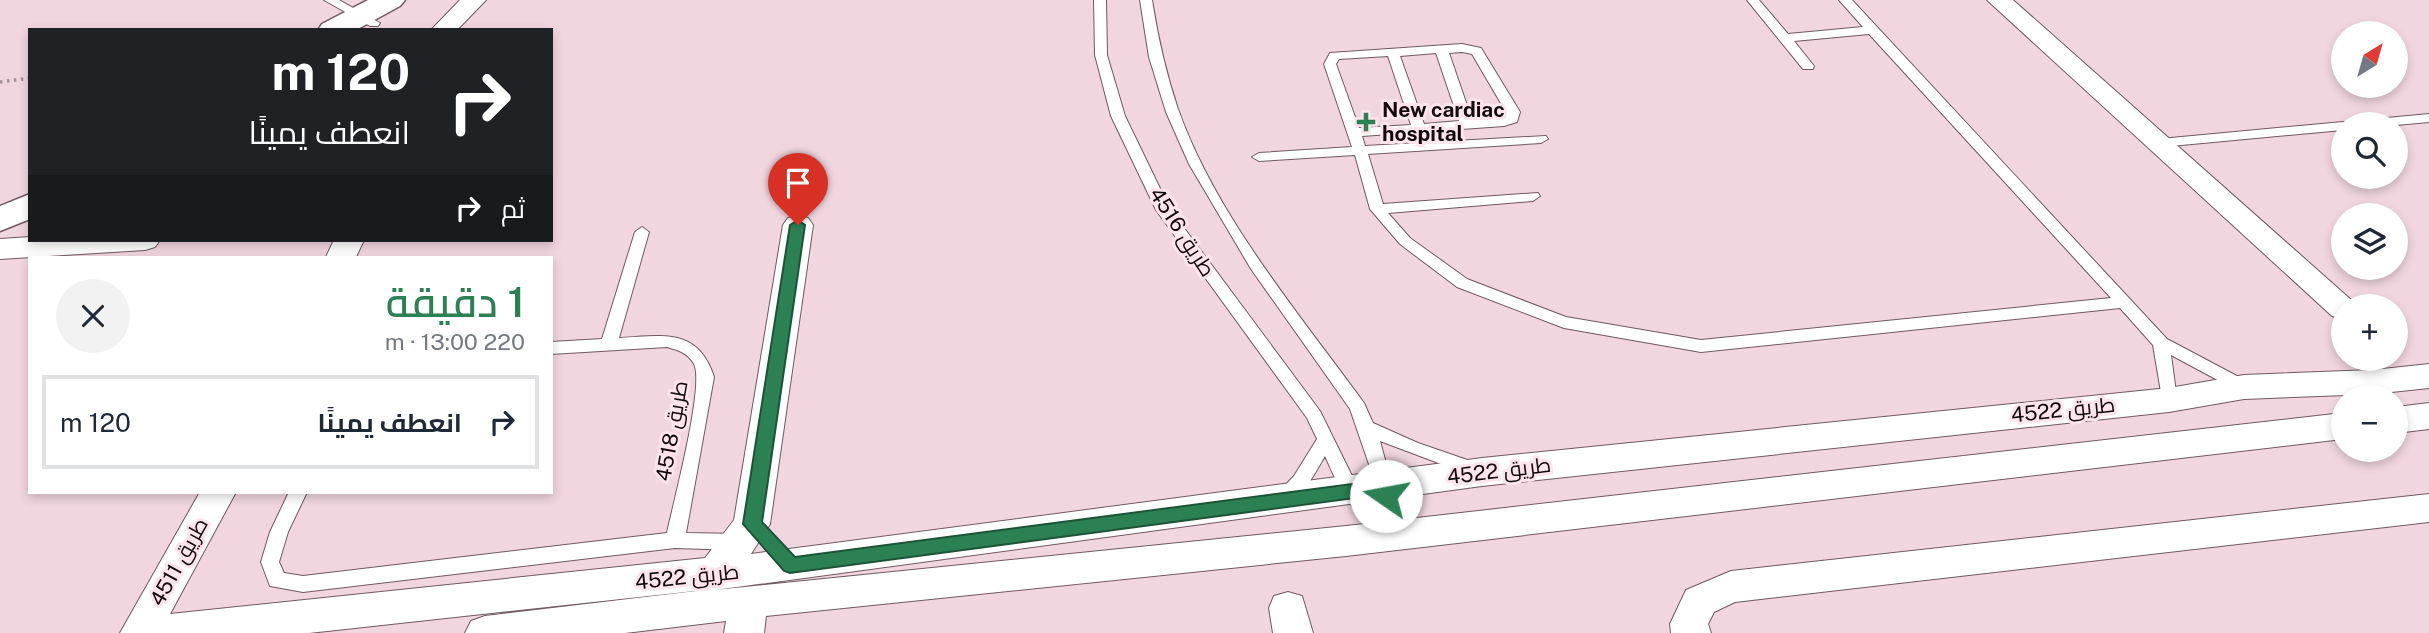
<!DOCTYPE html>
<html lang="ar">
<meta charset="utf-8">
<style>
:root{--surface:#fff;--page:#f2f2f3;--text:#1f2937;--muted:#747a83;--line:#e0e1e3;--accent:#2b8154}
body{margin:0;font-family:"Public Sans",Cairo,sans-serif;background:var(--page);color:var(--text);direction:rtl;height:100vh;display:flex;flex-direction:column;font-size:26px;white-space:nowrap}
*{box-sizing:border-box;margin:0}
p{font-size:23px;color:var(--muted)}
.icon{flex:none;width:38px;height:38px;fill:none;stroke:currentColor;stroke-width:2;stroke-linecap:round;stroke-linejoin:round}
.map{position:relative;flex:1;overflow:hidden;direction:ltr}
.details{position:absolute;left:28px;top:256px;width:525px;height:238px;display:flex;flex-direction:column;background:var(--surface);border-radius:0px;box-shadow:0 4px 10px #0003;direction:rtl}
.details>*{flex:none}
.hud{position:absolute;left:28px;top:28px;width:525px;height:214px;border-radius:0px;box-shadow:0 4px 10px #0003;direction:rtl;background:#202124;color:#fff;overflow:hidden}
.needle{width:46px;rotate:37deg}
.controls{position:absolute;left:2331px;top:21px;display:grid;gap:14px}
.controls a{display:grid;place-items:center;width:77px;height:77px;border-radius:50%;background:var(--surface);box-shadow:0 4px 10px #0003;font-size:35px}
.pin{position:absolute;display:grid;place-items:center;width:60px;height:60px;color:#fff;margin:-72px -30px;border-radius:50% 50% 50% 0;rotate:-45deg;box-shadow:0 0 7px #0007}
.pin .icon{rotate:45deg}
.me{position:absolute;width:77px;margin:-38px;rotate:282deg;stroke-linejoin:round;filter:drop-shadow(0 0 5px #0008)}
.turn{display:flex;align-items:center;gap:24px;height:147px;padding:0 28px;font-size:32px}
.turn .icon{width:91px;height:91px;stroke-width:2.5}
.turn b{display:block;font-size:49px;line-height:60px}
.then{display:flex;align-items:center;height:66px;padding:0 28px;background:#0003;gap:14px;font-size:26px}
.round{display:grid;place-items:center;flex:none;width:74px;height:74px;border-radius:37px;background:var(--page)}
.headline{display:flex;align-items:center;justify-content:space-between;height:119px;padding:0 28px}
h1{font-size:42px;font-weight:600;line-height:52px;color:var(--accent)}
ul{padding:0;list-style:none}
li{display:flex;align-items:center;gap:21px;height:94px;margin:0 14px 10px;padding:0 14px;border:4px solid var(--line);border-radius:0px}
li div{flex:1}
li b{display:block;font-size:26px}
li em{font-style:normal}
.map>svg:first-child{display:block}
.lines{fill:none;stroke-linecap:round;stroke-linejoin:round}
.service-casing{stroke:#705962;stroke-width:2}
.minor-casing{stroke:#705962;stroke-width:2}
.tertiary-casing{stroke:#705962;stroke-width:3}
.path{stroke:#a59098;stroke-width:3.5;stroke-dasharray:2.5 4.5;stroke-linecap:butt}
.service{fill:#fff;fill-rule:evenodd}
.minor{fill:#fff;fill-rule:evenodd}
.tertiary{fill:#fff;fill-rule:evenodd}
.route{fill:#2b8154;stroke:#1c5437;stroke-width:2}
.poi-dot{fill:#2b8154;stroke:#ffe3ed;stroke-width:2.5}
.labels{text-anchor:middle;stroke-width:6;stroke-linejoin:round;paint-order:stroke}
.poi-label{font-size:21px;font-weight:bold;fill:#120a0d;stroke:#ffe3ed;text-anchor:start}
.street-label{font-size:21px;fill:#120a0d;stroke:#ffe3ed}
</style>
<div class="map">
<svg width="2429" height="633" viewBox="0 0 2429 633">
<rect width="100%" height="100%" fill="#f1d6e0"/>
<g class="lines">
<defs>
<path id="service" d="M324,0H339L380,23L378,26H370Z
M1094,0H1106L1107,55L1125,116L1170,209L1320,411L1358,488L1376,507L1373,476L1350,409L1251,269L1189,164L1166,112L1149,57L1140,0H1152C1158,38 1166,73 1178,109C1216,216 1298,312 1364,403L1373,423L1418,443L1479,464L1482,469L1479,474L1473,476L1380,441L1395,497L1391,515L1413,522L1416,527L1413,532L1407,534L1384,527L1374,533L1368,531L1365,526L1368,520C1345,505 1336,480 1325,456C1316,471 1298,509 1277,502L1274,497L1294,476L1317,439L1307,418L1156,210L1111,116L1095,55Z
M1747,0H1759L1788,34L1863,27L1839,0H1852L2167,339L2250,383L2252,387L2250,391H2238L2171,355L2177,400L2175,404H2163L2153,345L2120,308L1701,352L1564,328L1457,287L1400,244L1370,209L1355,155L1259,161L1252,157L1259,153L1352,147L1324,64L1330,53L1462,44L1481,48L1520,112L1517,122L1504,126L1362,136L1365,146L1546,136L1548,139L1541,143L1368,154L1383,204L1538,193L1540,196L1533,201L1388,213L1410,238L1467,279L1566,317L1701,340L2111,298L1869,34L1794,41L1814,66L1813,69H1803ZM1462,52L1472,54L1506,112V117L1472,120L1449,53ZM1436,53L1459,121L1424,124L1400,56ZM1388,56L1411,125L1359,128L1336,64L1339,59Z
M2429,114V122L2396,125L2358,124L2365,120Z
M2343,122L2349,124H2343V130L2160,147L2153,143L2160,139Z
M642,227L649,232L619,338C662,336 698,327 714,377L686,533L739,534L746,537L748,542L746,547L739,550L675,548L303,592L270,586L261,562L270,532L289,492H307L288,532L279,562L284,573L303,576L667,533C673,504 705,385 694,364C688,353 678,350 667,347L551,354V342L602,339L635,232Z"/>
<path id="minor" d="M460,0H486L457,30H431Z
M1987,0H2013L2358,306H2343V319L2332,316Z
M798,216L808,218L813,225L770,524L751,554L1482,458L2169,388L2244,375L2373,370L2429,364V388L2373,394L2244,399L2169,412L1482,486L715,590L1346,526L2343,413V439L1346,556L766,616L764,633H724L726,621L625,633H465L471,621L485,616L713,589L309,633H120L200,492H236L170,614L705,558L734,520L783,225L788,218Z
M30,237V240H160L155,247L145,250L0,259V239Z
M334,240H364L356,257H326Z
M2429,403V429L2396,433V407Z
M2429,494V522L1735,602L1714,612L1708,624L1711,633H1671L1670,624L1686,590L1731,571Z
M1288,592L1302,596L1313,633H1273L1269,608L1274,596Z"/>
<path id="tertiary" d="M368,0H405L400,6L356,30H318L322,24Z
M30,194V219L0,231V206Z"/>
</defs>
<use href="#service" class="service-casing"/>
<use href="#minor" class="minor-casing"/>
<use href="#tertiary" class="tertiary-casing"/>
<path class="path" d="M0,82L30,78"/>
<use href="#service" class="service"/>
<use href="#minor" class="minor"/>
<use href="#tertiary" class="tertiary"/>
</g>
<path class="route" d="M798,220L805,225L762,522L795,557L1383,480L1390,482L1395,496L1393,502H1380L1377,495L790,573L784,571L743,524L790,225Z"/>
<path class="poi-dot" d="M1362.5 111.5h7v7h7v7h-7v7h-7v-7h-7v-7h7z"/>
<g class="labels">
<g class="poi-label">
<text x="1382" y="117">New cardiac<tspan x="1382" dy="24">hospital</tspan></text>
</g>
<g class="street-label">
<text transform="translate(1182 232) rotate(57)" y="7">طريق 4516</text>
<text transform="translate(2063 410) rotate(-6)" y="7">طريق 4522</text>
<text transform="translate(672 431) rotate(-80)" y="7">طريق 4518</text>
<text transform="translate(1499 471) rotate(-7)" y="7">طريق 4522</text>
<text transform="translate(179 562) rotate(-61)" y="7">طريق 4511</text>
<text transform="translate(687 577) rotate(-6)" y="7">طريق 4522</text>
</g>
</g>
</svg>
<div class="controls">
<a><svg class="needle" viewBox="-14 -14 28 28"><path d="M0-13l5 13h-10z" fill="#e53935"/><path d="M0 13l5-13h-10z" fill="#747a83"/></svg></a>
<a><svg class="icon" aria-label="search" viewBox="0 0 24 24"><circle cx="10" cy="10" r="6"/><path d="M15 15l6 6"/></svg></a>
<a><svg class="icon" aria-label="layers" viewBox="0 0 24 24"><path d="M12 4l9 5-9 5-9-5zM3 14l9 5 9-5"/></svg></a>
<a>+</a>
<a>−</a>
</div>
<div class="pin" style="left:798px;top:225px;background:#d93025"><svg class="icon" aria-label="arrive" viewBox="0 0 24 24"><path d="M6 21V4h12l-3 4 3 4H6"/></svg></div>
<svg class="me" style="left:1386px;top:496px" viewBox="-20 -20 40 40"><circle r="19" fill="#fff"/><path d="M0-13L10 11 0 6-10 11z" fill="#2b8154"/></svg>
<div class="hud">
<div class="turn"><svg class="icon" aria-label="right" viewBox="0 0 24 24"><path d="M7 20v-9h11M14 6l5 5-5 5"/></svg><div><b>120 m</b>انعطف يمينًا</div></div>
<div class="then">ثم<svg class="icon" aria-label="right" viewBox="0 0 24 24"><path d="M7 20v-9h11M14 6l5 5-5 5"/></svg></div>
</div>
<section class="details">
<div class="headline"><div><h1>1 دقيقة</h1><p>220 m · 13:00</p></div><a class="round"><svg class="icon" aria-label="close" viewBox="0 0 24 24"><path d="M6 6l12 12M18 6L6 18"/></svg></a></div>
<ul>
<li><svg class="icon" aria-label="right" viewBox="0 0 24 24"><path d="M7 20v-9h11M14 6l5 5-5 5"/></svg><div><b>انعطف يمينًا</b></div><em>120 m</em></li>
</ul>
</section>
</div>
